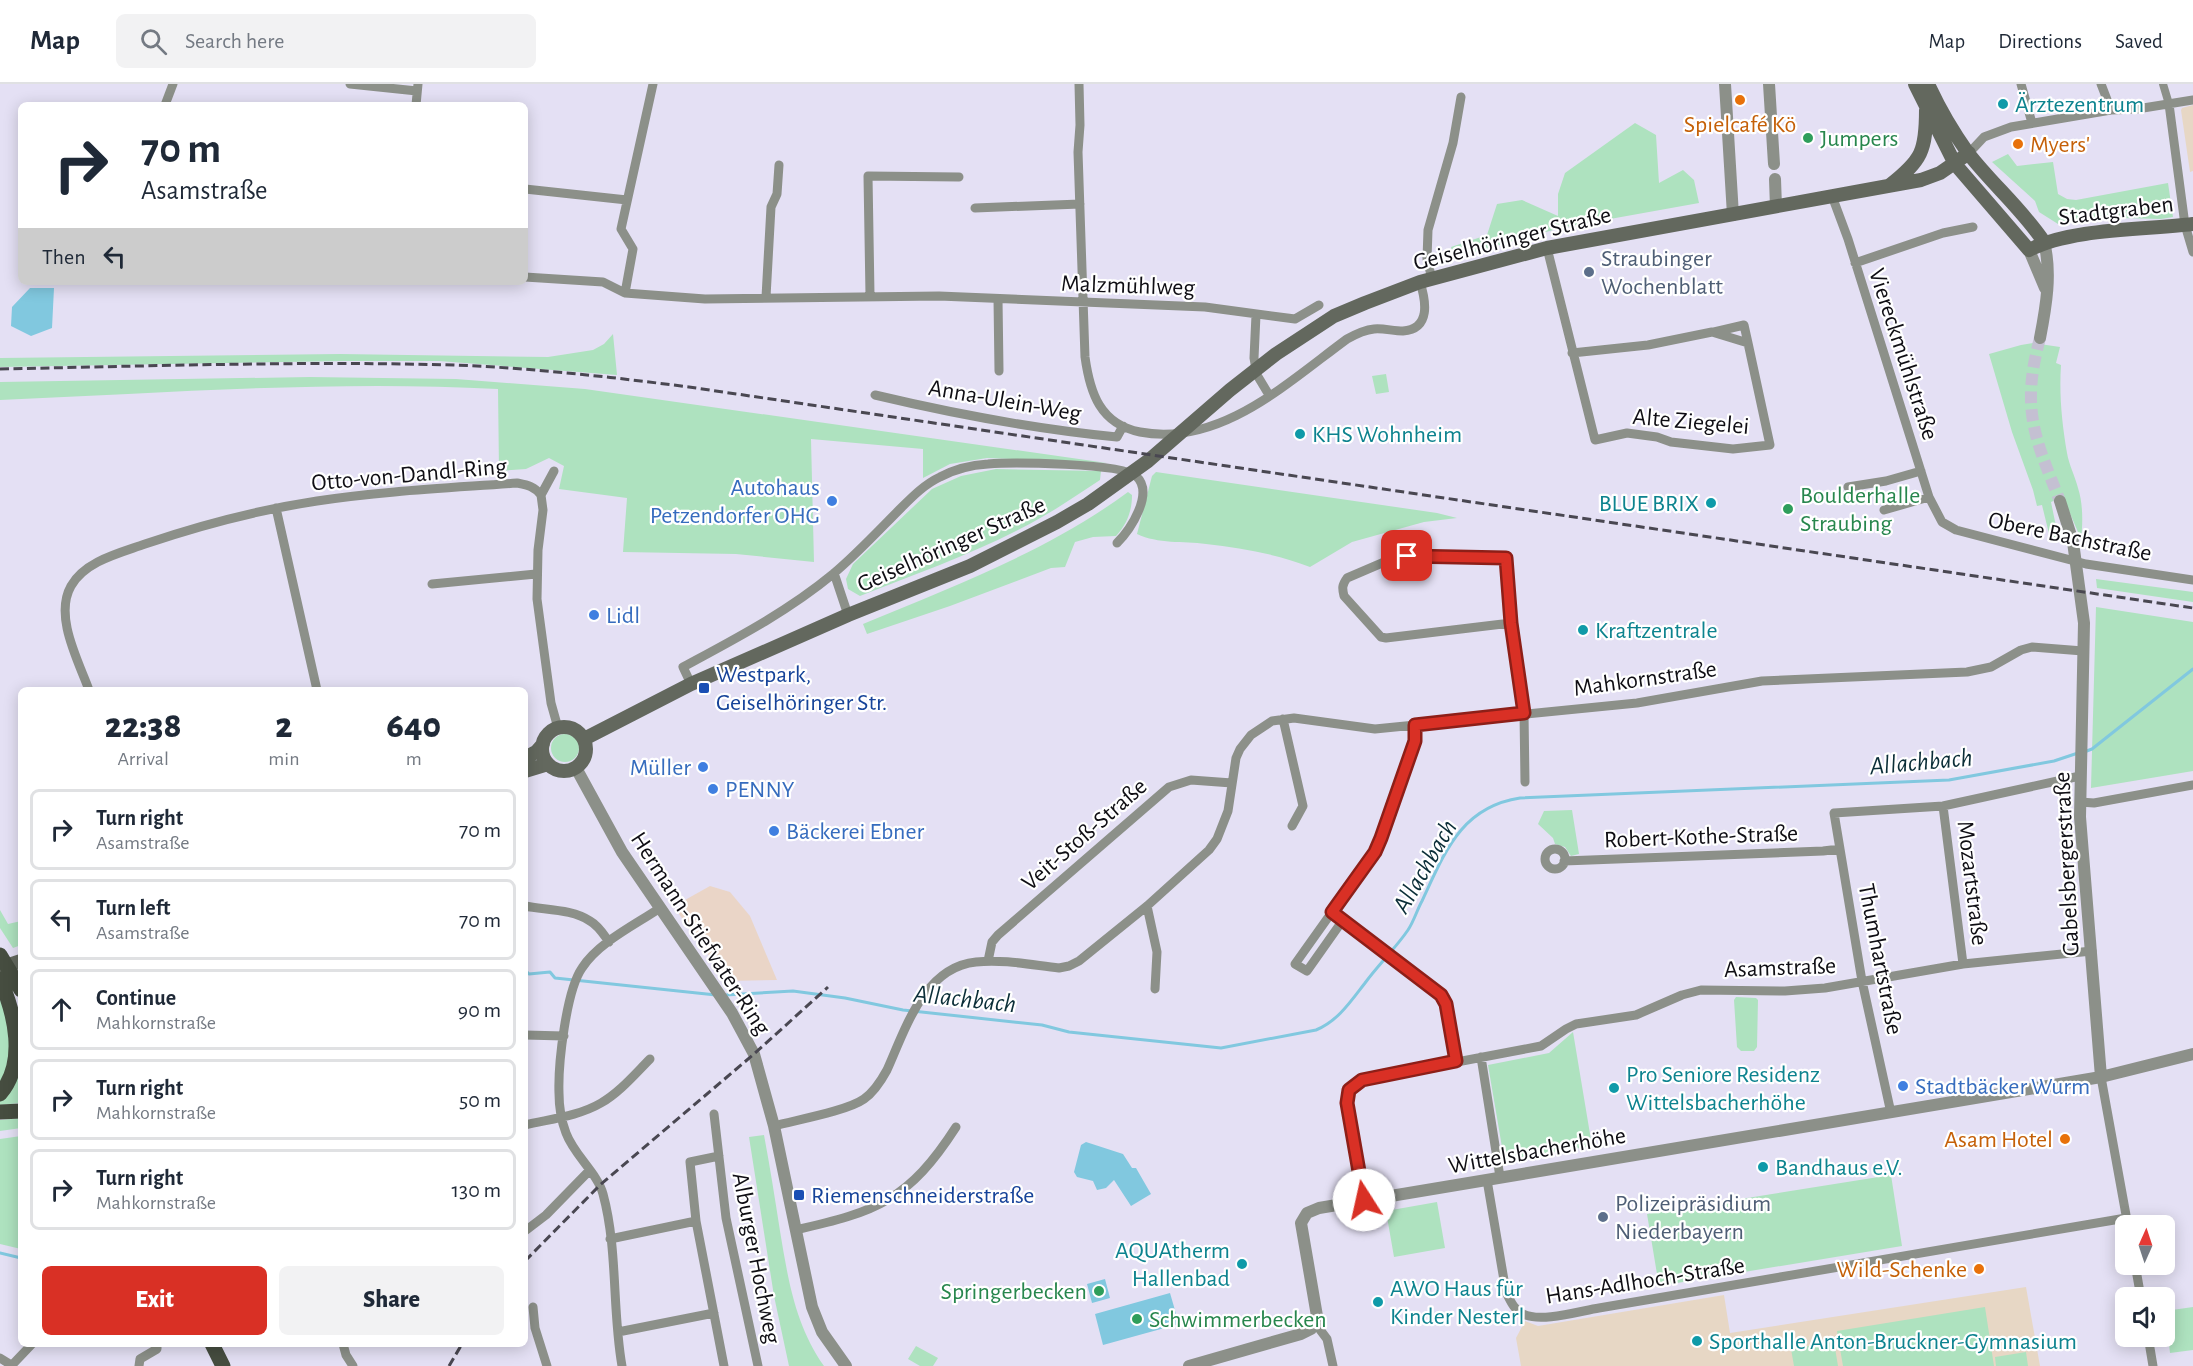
<!DOCTYPE html>
<meta charset="utf-8">
<style>
:root{--surface:#fff;--page:#f2f2f3;--text:#1f2937;--muted:#747a83;--line:#e0e1e3;--accent:#d93025}
body{margin:0;font-family:"Alegreya Sans",sans-serif;background:var(--page);color:var(--text);height:100vh;display:flex;flex-direction:column;font-size:22px;white-space:nowrap}
*{box-sizing:border-box;margin:0}
p{font-size:20px;color:var(--muted)}
.icon{flex:none;width:33px;height:33px;fill:none;stroke:currentColor;stroke-width:2;stroke-linecap:round;stroke-linejoin:round}
.map{position:relative;flex:1;overflow:hidden}
.sheet{position:absolute;left:18px;top:603px;width:510px;height:660px;display:flex;flex-direction:column;background:var(--surface);border-radius:9px;box-shadow:0 3px 15px #0003}
.sheet>*{flex:none}
.top-card{position:absolute;left:18px;top:18px;width:510px;height:183px;border-radius:9px;box-shadow:0 3px 15px #0003;background:#fff;color:var(--text);overflow:hidden}
.needle{width:39px;rotate:3deg}
.tools{position:absolute;left:2115px;top:1131px;display:grid;gap:12px}
.tools a{display:grid;place-items:center;width:60px;height:60px;border-radius:9px;background:var(--surface);box-shadow:0 3px 15px #0003;font-size:30px}
.pin{position:absolute;display:grid;place-items:center;width:51px;height:51px;color:#fff;margin:-26px;border-radius:12px;box-shadow:0 3px 9px #0006}
.me{position:absolute;width:66px;margin:-33px;rotate:350deg;stroke-linejoin:round;filter:drop-shadow(0 0 4px #0008)}
.turn{display:flex;align-items:center;gap:21px;height:126px;padding:0 24px;font-size:27px}
.turn .icon{width:78px;height:78px;stroke-width:2.5}
.turn b{display:block;font-size:42px;line-height:51px}
.then{display:flex;align-items:center;height:57px;padding:0 24px;background:#0003;gap:12px;font-size:22px}
.eta{display:flex;justify-content:space-evenly;align-items:center;height:102px;text-align:center}
.eta b{font-size:36px;font-weight:800;line-height:42px}
.button{display:flex;gap:12px;margin-top:auto;padding:12px 24px}
.button a{flex:1;height:69px;border-radius:9px;background:var(--accent);color:#fff;font-size:24px;font-weight:800;line-height:69px;text-align:center}
.button a+a{background:var(--page);color:var(--text)}
ul{padding:0;list-style:none}
li{display:flex;align-items:center;gap:18px;height:81px;margin:0 12px 9px;padding:0 12px;border:3px solid var(--line);border-radius:9px}
li div{flex:1}
li b{display:block;font-size:22px}
li em{font-style:normal}
header{display:flex;align-items:center;gap:36px;box-sizing:border-box;height:84px;padding:0 30px;background:var(--surface);border-bottom:2px solid var(--line)}
header strong{font-size:28px}
nav{display:flex;gap:33px;margin-inline-start:auto;font-size:21px}
.search{width:420px;height:54px;background:var(--page);display:flex;align-items:center;gap:15px;box-sizing:border-box;padding:0 21px;border-radius:9px;color:var(--muted);font-size:22px}
.map>svg:first-child{display:block}
.industrial{fill:#ead5c7}
.education{fill:#e7d7c5}
.green{fill:#aee2bf}
.water{fill:#81c8df}
.lines{fill:none;stroke-linecap:round;stroke-linejoin:round}
.stream{stroke:#81c8df;stroke-width:3}
.tertiary-tunnel{stroke:#c4c0d2;stroke-width:12;stroke-dasharray:12 6;stroke-linecap:butt}
.pedestrian{stroke:#8c9089;stroke-width:8}
.minor{stroke:#8c9089;stroke-width:9}
.tertiary{stroke:#8c9089;stroke-width:12}
.secondary{stroke:#63685e;stroke-width:14}
.primary{stroke:#464d40;stroke-width:15}
.rail{stroke:#494751;stroke-width:3;stroke-dasharray:9 4.5;stroke-linecap:butt}
.route-casing{stroke:#8d1f18;stroke-width:15}
.route{stroke:#d93025;stroke-width:10}
.food-dot{fill:#e8710a;stroke:#fff;stroke-width:2}
.culture-dot{fill:#0f9aa8;stroke:#fff;stroke-width:2}
.leisure-dot{fill:#2e9e5b;stroke:#fff;stroke-width:2}
.service-dot{fill:#5c6f8a;stroke:#fff;stroke-width:2}
.shop-dot{fill:#3f7fe0;stroke:#fff;stroke-width:2}
.transit-dot{fill:#1a4fb4;stroke:#fff;stroke-width:2}
.labels{text-anchor:middle;stroke-width:4.5;stroke-linejoin:round;paint-order:stroke}
.culture-label{font-size:24px;fill:#0d838f;stroke:#fff;text-anchor:start}
.food-label{font-size:24px;fill:#c56008;stroke:#fff;text-anchor:end}
.leisure-label{font-size:24px;fill:#27864d;stroke:#fff;text-anchor:start}
.street-label{font-size:24px;fill:#0f0e14;stroke:#fff}
.service-label{font-size:24px;fill:#4e5e75;stroke:#fff;text-anchor:start}
.shop-label{font-size:24px;fill:#366cbe;stroke:#fff;text-anchor:start}
.transit-label{font-size:24px;fill:#164399;stroke:#fff;text-anchor:start}
.water-label{font-size:26px;font-style:italic;fill:#0b2e38;stroke:#fff}
</style>
<header>
<strong>Map</strong>
<div class="search"><svg class="icon" aria-label="search" viewBox="0 0 24 24"><circle cx="10" cy="10" r="6"/><path d="M15 15l6 6"/></svg>Search here</div>
<nav><a>Map</a><a>Directions</a><a>Saved</a></nav>
</header>
<div class="map">
<svg width="2193" height="1282" viewBox="0 0 2193 1282">
<rect width="100%" height="100%" fill="#e4e0f4"/>
<path class="industrial" d="M710,802L730,808L750,832L777,896L727,897L679,830L685,816Z"/>
<path class="education" d="M2193,21V87L2190,88L2181,26L2182,24Z
M2026,1203L2040,1282H1521L1516,1254L1525,1237L1538,1242L1724,1211L1730,1249Z"/>
<path class="green" d="M1635,39L1656,51L1659,99L1683,86L1694,96L1699,119L1560,144L1454,174L1451,163L1487,151L1497,120L1522,116L1558,132V110L1565,89Z
M2008,70L2017,82L2053,78L2058,110L2067,115L2076,116L2168,99L2173,133L2161,135L2121,134L2058,140L2039,128L2035,117L1992,78Z
M613,250L617,291L439,277H344L0,283V274L340,270L548,273L593,266L604,260Z
M2033,259L2060,263L2056,279L2061,281C2059,311 2062,339 2067,369C2069,381 2075,392 2078,404C2083,419 2083,439 2081,455L2063,413L2051,418L2059,457L2051,458L2042,421L2037,422L2033,406L2012,348L1989,270L2021,261Z
M1386,290L1389,308L1376,310L1372,292Z
M310,293L456,295L585,305L1107,379L987,374L950,380L923,394V365L811,355L814,478L736,470L623,468L627,414L559,405L564,382L549,374L526,385L499,387L498,305C332,296 166,309 0,316V298Z
M996,385L1101,387L1100,396C1081,408 1062,422 1042,433C985,466 921,488 860,512L848,505L846,495L853,480L932,405L961,392Z
M1156,388L1437,429L1457,434L1424,438L1352,458L1310,483C1277,470 1241,464 1206,460C1183,457 1158,460 1137,450L1152,392Z
M1128,408L1132,411C1132,427 1127,440 1116,452L1093,453L1075,458L1065,483L1051,484L950,522L867,550L863,540C954,502 1048,467 1128,408Z
M2096,495L2193,508V518L2097,504Z
M2096,523L2193,538V687L2091,704Z
M551 664a14 14 0 1 1 28 0a14 14 0 1 1-28 0Z
M1572,726L1579,770L1571,772L1565,763L1555,760L1553,754L1538,740L1544,727Z
M0,826L8,840L21,837V861L13,864L0,844Z
M0,909L11,945L8,984L0,1001Z
M1736,913L1756,914L1758,916L1757,963L1754,967H1741L1737,963L1734,916Z
M1573,948L1592,1062L1506,1076L1503,1069L1488,981L1549,969Z
M21,979V1019L0,1021V1016Z
M21,1034V1044L0,1047V1036Z
M764,1051C770,1083 775,1115 780,1147C788,1195 795,1241 824,1282H789L774,1212L749,1053Z
M21,1052V1165L0,1160V1055Z
M1891,1091L1902,1162L1659,1202L1647,1130Z
M1437,1118L1445,1164L1394,1173L1386,1127Z
M1985,1223L1994,1282H1843L1837,1247Z
M2193,1223V1266L2170,1269L2165,1227Z
M1834,1258L1838,1282H1794L1791,1265Z
M916,1262L938,1274L933,1282H920L908,1275Z
M2026,1268L2028,1282H1996L1995,1273Z"/>
<path class="water" d="M30,204H54L52,244L31,252L11,242L12,223Z
M1086,1058L1123,1070L1132,1084H1136L1151,1110L1131,1122L1114,1096L1106,1104L1097,1106L1093,1097L1077,1093L1074,1088L1081,1061Z
M1105,1195L1110,1214L1092,1219L1087,1200Z
M1170,1209L1179,1240L1103,1261L1095,1230Z"/>
<g class="lines">
<path class="stream" d="M2084,668L2092,665L2193,585
M525,886L529,890L550,888L555,894L716,911
M725,911L793,907L845,914L903,926L1042,941L1069,948L1221,964L1316,946C1338,937 1351,917 1365,899C1378,881 1395,865 1408,846C1414,837 1417,826 1422,817C1445,768 1461,723 1520,714L1949,696L2054,677L2078,669
M0,1169L21,1174"/>
<path class="tertiary-tunnel" d="M2040,254C2021,324 2034,353 2060,417"/>
<path class="pedestrian" d="M2163,0L2169,20"/>
<path class="minor" d="M350,0L417,7
M653,0L621,145L633,165L625,209L705,215L939,212L1205,223L1295,235L1319,221
M1079,0L1080,41L1078,68L1085,273C1090,309 1100,340 1140,348C1220,363 1287,299 1347,255C1356,250 1364,246 1374,245C1383,244 1393,247 1403,247C1431,245 1426,217 1420,198
M2021,0L2032,39
M2101,0L2111,26
M2169,20L2185,141L2193,168
M165,21L173,0
M416,21L418,0
M1969,69L1984,53L2011,43L2111,26L2137,25L2193,16
M525,105L627,116
M1832,112L1848,155L1929,413L1942,438L1956,446L2086,480L2193,496
M975,124L1080,120
M1547,164L1595,356L1627,349L1657,353L1671,358L1733,365L1770,361L1748,259L1712,248L1648,261L1572,269
M1855,179L1943,149L1973,143
M525,193L603,198L625,209
M1432,195L1427,175L1428,146L1453,59L1461,13
M870,211L868,92L959,93
M766,213L771,123L777,110L779,81
M998,215L999,287
M1256,231L1254,274L1257,291L1269,311
M1714,248L1744,241L1748,259
M875,311C955,330 1035,345 1117,353L1123,342
M1848,403L1886,397L1921,387
M541,411L543,426L538,466L537,515L551,619L558,644
M541,411L554,387
M276,424L317,606
M1884,426L1929,413
M834,489L848,531
M432,500L536,490
M1511,539L1386,554L1381,553L1344,512C1342,504 1342,501 1347,494L1396,473L1407,472L1506,474L1511,539L1524,629L1525,698
M691,600L683,583C735,555 787,528 833,490C857,470 879,446 901,424C913,412 925,400 940,393C955,385 971,381 988,380C1010,378 1122,379 1136,392C1155,409 1130,446 1117,459
M89,606C78,576 54,532 71,502C85,477 120,469 145,460C201,441 258,426 317,417C383,407 450,404 517,399C527,401 534,402 541,411
M1283,635L1303,722L1292,742
M1415,641V657L1381,754L1375,768L1332,828L1434,903C1452,922 1452,952 1457,977
M2080,718L2094,719L2193,701
M1943,722L1963,880
M1545 775a10 10 0 1 1 20 0a10 10 0 1 1-20 0Z
M1564,777L1823,767L1840,765
M525,822C545,826 573,825 590,837C599,842 604,851 609,858
M1147,822L1157,868L1155,905
M1332,828L1295,880L1307,887L1343,836
M988,877L992,858L998,851L1169,703L1191,696L1232,699
M525,951L564,952
M1481,973L1500,1093
M2101,993L2128,1142
M1891,1029L1862,897L1834,729L1943,722L2080,692
M714,1030L726,1134L758,1282
M525,1041C550,1035 579,1032 601,1019C620,1008 635,990 650,975
M774,1042C796,1036 847,1027 864,1015C874,1008 881,997 887,986C905,946 924,883 976,878C1003,875 1032,881 1059,884L1069,882L1079,877L1147,822L1209,766L1217,755L1228,727L1236,674L1240,665L1251,651L1272,637L1294,634L1375,645L1637,619L1762,597L1967,588L1991,583L2021,566L2032,563L2083,567
M719,1072L690,1078L696,1137L724,1282
M1487,1096L1506,1208C1510,1216 1514,1226 1523,1230C1541,1239 1580,1227 1599,1224L2126,1134
M1363,1116L1346,1012L1353,1001L1362,996L1541,962L1566,945L1576,940L1636,931L1682,911L1701,906L1785,907L1825,904L1963,880L2092,867
M795,1146C877,1128 909,1116 956,1043
M525,1147L546,1131L589,1087
M610,1155L696,1137
M2135,1180L2141,1214
M533,1223L535,1244L547,1282
M1315,1239L1327,1255L1333,1282
M618,1248L714,1229
M2148,1252L2153,1282
M343,1260L346,1271L353,1282
M0,1274L13,1282
M12,1281L32,1260
M139,1282L140,1275L157,1265V1260
M622,1282C612,1226 618,1165 603,1110C598,1090 574,1071 566,1049C561,1036 559,1022 559,1009C558,981 566,907 582,884C599,858 635,841 660,824"/>
<path class="tertiary" d="M1725,0L1733,131
M1769,0L1774,80
M1775,95L1776,123
M2029,166L2045,204
M2040,254C2046,223 2052,189 2044,158
M2060,417L2073,458L2084,539L2080,733L2101,993
M576,684L622,768L732,929L754,970L774,1042L812,1223L822,1248L846,1282
M1189,1282L1301,1250L1311,1245L1317,1232L1301,1139L1307,1129L1319,1124L2101,993L2193,970"/>
<path class="secondary" d="M1915,0L1955,80L2029,166C2071,144 2145,146 2193,140
M1928,0C1939,24 1953,48 1968,69C1992,100 2022,125 2044,158
M1890,101C1922,76 1926,67 1926,26
M542 665a22 22 0 1 1 44 0a22 22 0 1 1-44 0Z
M584,655L691,600L848,531L970,482L1057,438L1088,420L1148,377L1230,306L1276,270L1334,232L1365,219L1420,198L1547,164L1921,96L1940,89L1969,69
M525,674L536,668L543,660
M525,687L548,680
M0,884L21,877"/>
<path class="primary" d="M0,871L21,906
M0,895C15,930 27,978 0,1010
M0,1028L21,1027
M212,1260L223,1282"/>
<path class="rail" d="M0,285C151,282 303,277 454,281C532,284 611,293 689,303L2193,524
M525,1177L600,1101L754,970L828,903
M449,1282L462,1260"/>
</g>
<g class="lines">
<defs>
<path id="route" d="M1364,1116L1347,1019L1349,1006L1362,996L1456,977L1446,920L1441,911L1332,828L1375,768L1381,754L1415,657V641L1524,629L1511,539L1506,474L1407,472"/>
</defs>
<use href="#route" class="route-casing"/>
<use href="#route" class="route"/>
</g>
<g class="food-dot">
<circle cx="1740" cy="16" r="6"/>
<circle cx="2018" cy="60" r="6"/>
<circle cx="2065" cy="1055" r="6"/>
<circle cx="1979" cy="1185" r="6"/>
</g>
<g class="culture-dot">
<circle cx="2003" cy="20" r="6"/>
<circle cx="1300" cy="350" r="6"/>
<circle cx="1711" cy="419" r="6"/>
<circle cx="1583" cy="546" r="6"/>
<circle cx="1614" cy="1004" r="6"/>
<circle cx="1763" cy="1083" r="6"/>
<circle cx="1242" cy="1180" r="6"/>
<circle cx="1378" cy="1218" r="6"/>
<circle cx="1697" cy="1257" r="6"/>
</g>
<g class="leisure-dot">
<circle cx="1808" cy="54" r="6"/>
<circle cx="1788" cy="425" r="6"/>
<circle cx="1099" cy="1207" r="6"/>
<circle cx="1137" cy="1235" r="6"/>
</g>
<g class="service-dot">
<circle cx="1589" cy="188" r="6"/>
<circle cx="1603" cy="1133" r="6"/>
</g>
<g class="shop-dot">
<circle cx="832" cy="417" r="6"/>
<circle cx="594" cy="531" r="6"/>
<circle cx="703" cy="683" r="6"/>
<circle cx="713" cy="705" r="6"/>
<circle cx="774" cy="747" r="6"/>
<circle cx="1903" cy="1002" r="6"/>
</g>
<g class="transit-dot">
<rect x="698" y="598" width="12" height="12" rx="3"/>
<rect x="793" y="1105" width="12" height="12" rx="3"/>
</g>
<g class="labels">
<g class="culture-label">
<text x="2015" y="28">Ärztezentrum</text>
<text x="1312" y="358">KHS Wohnheim</text>
<text x="1699" y="427" text-anchor="end">BLUE BRIX</text>
<text x="1595" y="554">Kraftzentrale</text>
<text x="1626" y="998">Pro Seniore Residenz<tspan x="1626" dy="28">Wittelsbacherhöhe</tspan></text>
<text x="1775" y="1091">Bandhaus e.V.</text>
<text x="1230" y="1174" text-anchor="end">AQUAtherm<tspan x="1230" dy="28">Hallenbad</tspan></text>
<text x="1390" y="1212">AWO Haus für<tspan x="1390" dy="28">Kinder Nesterl</tspan></text>
<text x="1709" y="1265">Sporthalle Anton-Bruckner-Gymnasium</text>
</g>
<g class="food-label">
<text x="1740" y="48" text-anchor="middle">Spielcafé Kö</text>
<text x="2030" y="68" text-anchor="start">Myers'</text>
<text x="2053" y="1063">Asam Hotel</text>
<text x="1967" y="1193">Wild-Schenke</text>
</g>
<g class="leisure-label">
<text x="1820" y="62">Jumpers</text>
<text x="1800" y="419">Boulderhalle<tspan x="1800" dy="28">Straubing</tspan></text>
<text x="1087" y="1215" text-anchor="end">Springerbecken</text>
<text x="1149" y="1243">Schwimmerbecken</text>
</g>
<g class="street-label">
<text transform="translate(2116 126) rotate(-7)" y="8">Stadtgraben</text>
<text transform="translate(1512 154) rotate(-14)" y="8">Geiselhöringer Straße</text>
<text transform="translate(1128 201) rotate(2)" y="8">Malzmühlweg</text>
<text transform="translate(1904 270) rotate(72)" y="8">Viereckmühlstraße</text>
<text transform="translate(1005 316) rotate(10)" y="8">Anna-Ulein-Weg</text>
<text transform="translate(1691 337) rotate(5)" y="8">Alte Ziegelei</text>
<text transform="translate(409 390) rotate(-5)" y="8">Otto-von-Dandl-Ring</text>
<text transform="translate(2070 452) rotate(12)" y="8">Obere Bachstraße</text>
<text transform="translate(951 460) rotate(-24)" y="8">Geiselhöringer Straße</text>
<text transform="translate(1645 594) rotate(-8)" y="8">Mahkornstraße</text>
<text transform="translate(1084 750) rotate(-41)" y="8">Veit-Stoß-Straße</text>
<text transform="translate(1701 752) rotate(-2)" y="8">Robert-Kothe-Straße</text>
<text transform="translate(2066 780) rotate(-93)" y="8">Gabelsbergerstraße</text>
<text transform="translate(1973 799) rotate(83)" y="8">Mozartstraße</text>
<text transform="translate(701 849) rotate(57)" y="8">Hermann-Stiefvater-Ring</text>
<text transform="translate(1881 875) rotate(79)" y="8">Thumhartstraße</text>
<text transform="translate(1780 883) rotate(-2)" y="8">Asamstraße</text>
<text transform="translate(1537 1066) rotate(-10)" y="8">Wittelsbacherhöhe</text>
<text transform="translate(757 1174) rotate(79)" y="8">Alburger Hochweg</text>
<text transform="translate(1645 1196) rotate(-9)" y="8">Hans-Adlhoch-Straße</text>
</g>
<g class="service-label">
<text x="1601" y="182">Straubinger<tspan x="1601" dy="28">Wochenblatt</tspan></text>
<text x="1615" y="1127">Polizeipräsidium<tspan x="1615" dy="28">Niederbayern</tspan></text>
</g>
<g class="shop-label">
<text x="820" y="411" text-anchor="end">Autohaus<tspan x="820" dy="28">Petzendorfer OHG</tspan></text>
<text x="606" y="539">Lidl</text>
<text x="691" y="691" text-anchor="end">Müller</text>
<text x="725" y="713">PENNY</text>
<text x="786" y="755">Bäckerei Ebner</text>
<text x="1915" y="1010">Stadtbäcker Wurm</text>
</g>
<g class="transit-label">
<text x="716" y="598">Westpark,<tspan x="716" dy="28">Geiselhöringer Str.</tspan></text>
<text x="811" y="1119">Riemenschneiderstraße</text>
</g>
<g class="water-label">
<text transform="translate(1921 677) rotate(-5)" y="9">Allachbach</text>
<text transform="translate(1424 782) rotate(-60)" y="9">Allachbach</text>
<text transform="translate(965 914) rotate(6)" y="9">Allachbach</text>
</g>
</g>
</svg>
<div class="tools">
<a><svg class="needle" viewBox="-14 -14 28 28"><path d="M0-13l5 13h-10z" fill="#e53935"/><path d="M0 13l5-13h-10z" fill="#747a83"/></svg></a>
<a><svg class="icon" aria-label="sound" viewBox="0 0 24 24"><path d="M4 9h4l5-4v14l-5-4H4zM17 9q2 3 0 6"/></svg></a>
</div>
<div class="pin" style="left:1407px;top:472px;background:#d93025"><svg class="icon" aria-label="arrive" viewBox="0 0 24 24"><path d="M6 21V4h12l-3 4 3 4H6"/></svg></div>
<svg class="me" style="left:1364px;top:1116px" viewBox="-20 -20 40 40"><circle r="19" fill="#fff"/><path d="M0-13L10 11 0 6-10 11z" fill="#d93025"/></svg>
<div class="top-card">
<div class="turn"><svg class="icon" aria-label="right" viewBox="0 0 24 24"><path d="M7 20v-9h11M14 6l5 5-5 5"/></svg><div><b>70 m</b>Asamstraße</div></div>
<div class="then">Then<svg class="icon" aria-label="left" viewBox="0 0 24 24"><path d="M17 20v-9H6M10 6l-5 5 5 5"/></svg></div>
</div>
<section class="sheet">
<div class="eta">
<div><b>22:38</b><p>Arrival</p></div>
<div><b>2</b><p>min</p></div>
<div><b>640</b><p>m</p></div>
</div>
<ul>
<li><svg class="icon" aria-label="right" viewBox="0 0 24 24"><path d="M7 20v-9h11M14 6l5 5-5 5"/></svg><div><b>Turn right</b><p>Asamstraße</p></div><em>70 m</em></li>
<li><svg class="icon" aria-label="left" viewBox="0 0 24 24"><path d="M17 20v-9H6M10 6l-5 5 5 5"/></svg><div><b>Turn left</b><p>Asamstraße</p></div><em>70 m</em></li>
<li><svg class="icon" aria-label="ahead" viewBox="0 0 24 24"><path d="M12 20V5M6 11l6-6 6 6"/></svg><div><b>Continue</b><p>Mahkornstraße</p></div><em>90 m</em></li>
<li><svg class="icon" aria-label="right" viewBox="0 0 24 24"><path d="M7 20v-9h11M14 6l5 5-5 5"/></svg><div><b>Turn right</b><p>Mahkornstraße</p></div><em>50 m</em></li>
<li><svg class="icon" aria-label="right" viewBox="0 0 24 24"><path d="M7 20v-9h11M14 6l5 5-5 5"/></svg><div><b>Turn right</b><p>Mahkornstraße</p></div><em>130 m</em></li>
</ul>
<div class="button"><a>Exit</a><a>Share</a></div>
</section>
</div>
